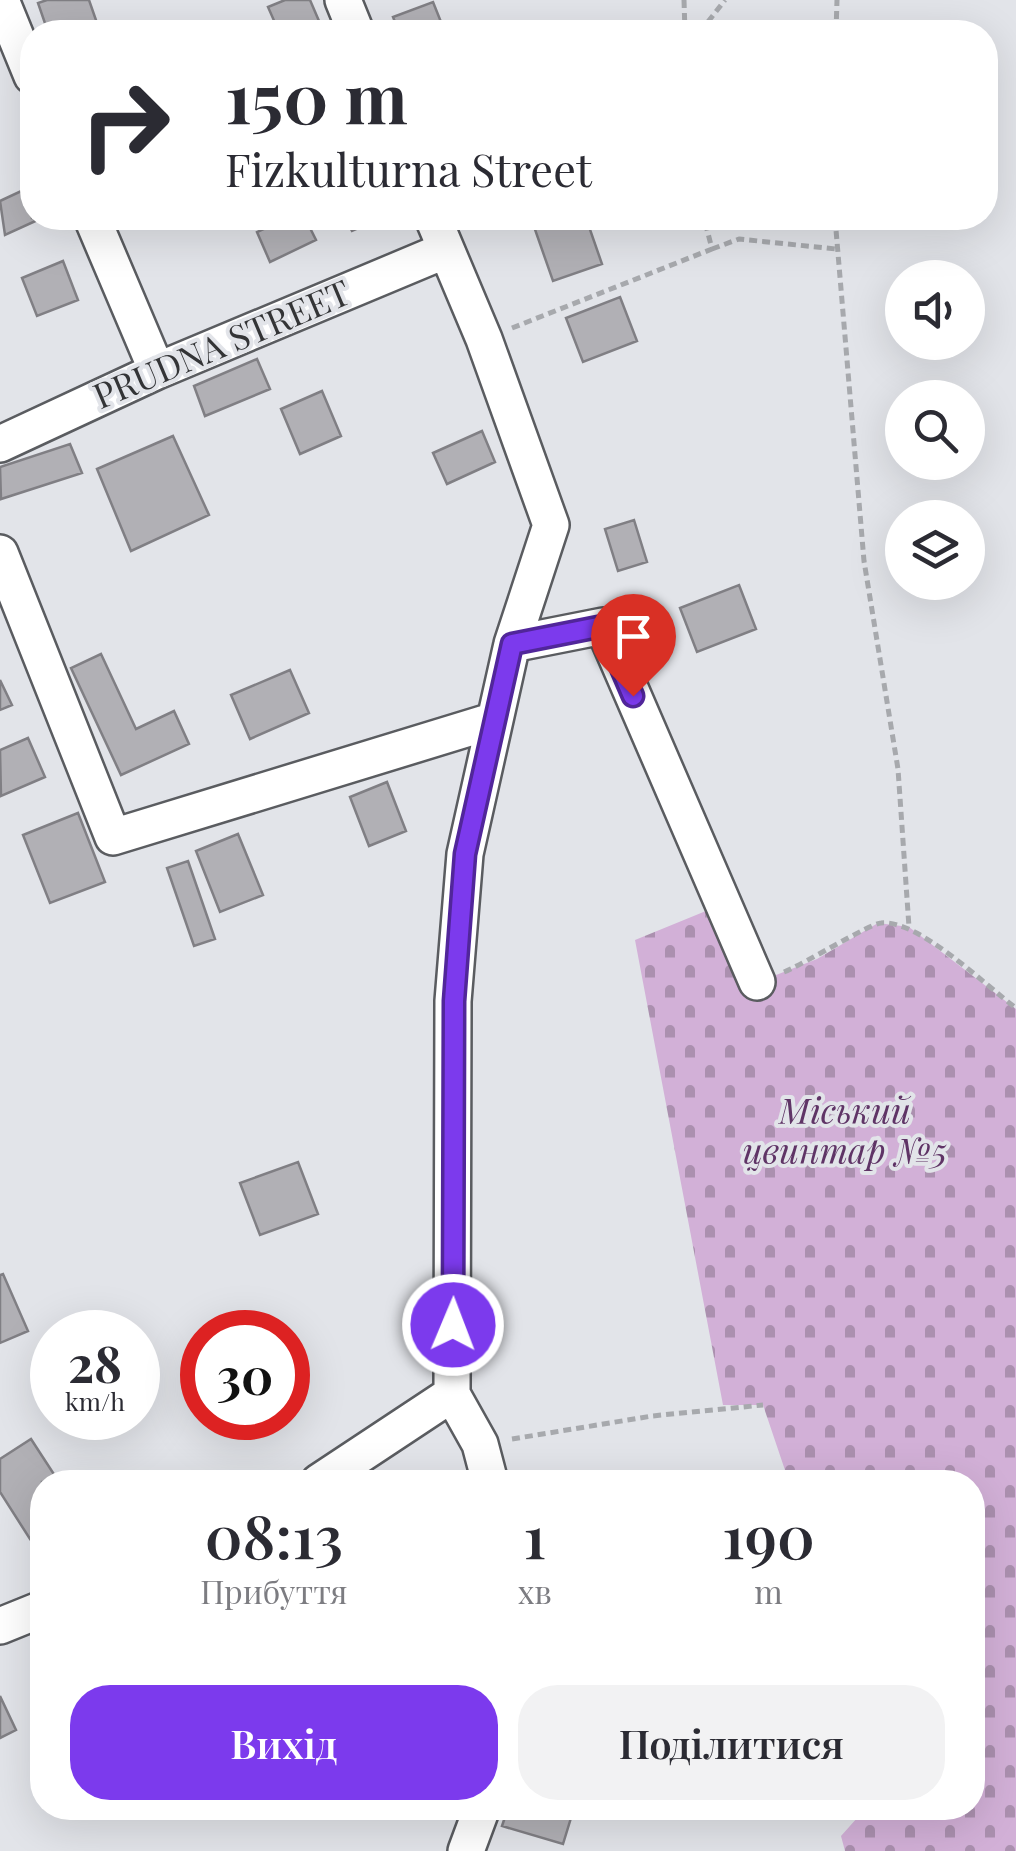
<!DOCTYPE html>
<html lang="uk">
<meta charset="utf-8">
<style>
:root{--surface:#fff;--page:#f2f2f3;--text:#2b2b33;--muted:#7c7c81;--accent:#7c3aed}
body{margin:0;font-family:"Playfair Display",serif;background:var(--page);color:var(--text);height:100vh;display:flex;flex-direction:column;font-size:38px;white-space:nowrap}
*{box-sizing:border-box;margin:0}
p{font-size:32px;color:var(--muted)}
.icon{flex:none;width:55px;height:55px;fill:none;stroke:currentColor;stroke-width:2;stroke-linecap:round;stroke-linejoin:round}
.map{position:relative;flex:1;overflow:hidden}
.drawer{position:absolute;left:30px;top:1470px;width:955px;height:350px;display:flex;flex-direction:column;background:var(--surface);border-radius:40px;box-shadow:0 10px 40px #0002}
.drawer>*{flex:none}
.banner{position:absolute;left:20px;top:20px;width:978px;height:210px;border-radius:40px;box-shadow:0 10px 40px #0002;background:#fff;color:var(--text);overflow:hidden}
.buttons{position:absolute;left:885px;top:260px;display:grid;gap:20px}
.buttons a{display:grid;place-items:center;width:100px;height:100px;border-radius:50%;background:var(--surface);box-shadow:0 10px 40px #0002;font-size:50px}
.speed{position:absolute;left:30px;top:1310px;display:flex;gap:20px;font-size:50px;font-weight:700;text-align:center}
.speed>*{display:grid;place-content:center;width:130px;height:130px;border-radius:50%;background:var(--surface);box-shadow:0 10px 40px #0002;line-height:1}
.speed small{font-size:25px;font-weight:400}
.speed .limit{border:15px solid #d22;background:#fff;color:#111}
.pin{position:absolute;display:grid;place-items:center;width:85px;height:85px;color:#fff;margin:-102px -42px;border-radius:50% 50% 50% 0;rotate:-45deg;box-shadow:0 0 10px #0007}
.pin .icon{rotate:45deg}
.me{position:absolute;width:110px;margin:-55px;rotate:1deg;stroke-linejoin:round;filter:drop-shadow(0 0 8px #0008)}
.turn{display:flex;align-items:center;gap:35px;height:210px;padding:0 40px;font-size:45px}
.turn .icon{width:130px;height:130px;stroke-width:2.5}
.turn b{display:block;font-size:70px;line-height:85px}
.eta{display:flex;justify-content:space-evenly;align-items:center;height:170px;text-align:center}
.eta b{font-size:60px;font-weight:600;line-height:70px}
.button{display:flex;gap:20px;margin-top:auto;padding:20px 40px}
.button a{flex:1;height:115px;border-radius:40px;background:var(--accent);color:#fff;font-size:40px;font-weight:600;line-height:115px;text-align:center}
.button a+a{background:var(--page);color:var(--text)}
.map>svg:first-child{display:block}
.cemetery{fill:url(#cemetery-stones)}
.building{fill:#b1b0b5;stroke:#807f84;stroke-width:2.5}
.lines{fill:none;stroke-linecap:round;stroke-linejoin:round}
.minor-casing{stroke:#5a5c60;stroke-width:40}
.path{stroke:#a7a9ad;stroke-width:5;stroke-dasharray:8 5;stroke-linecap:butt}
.minor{stroke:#fff;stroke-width:35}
.route-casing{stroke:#51269a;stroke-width:25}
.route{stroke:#7c3aed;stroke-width:18}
.labels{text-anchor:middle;stroke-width:8;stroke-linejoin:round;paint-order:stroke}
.street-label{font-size:35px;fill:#333436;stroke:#e2e4e9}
.park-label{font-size:35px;font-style:italic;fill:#5f3466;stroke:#e2e4e9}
</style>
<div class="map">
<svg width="1016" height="1851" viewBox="0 0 1016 1851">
<defs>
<pattern id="cemetery-stones" width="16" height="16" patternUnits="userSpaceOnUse" patternTransform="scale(2.5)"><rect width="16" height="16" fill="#d2b0d7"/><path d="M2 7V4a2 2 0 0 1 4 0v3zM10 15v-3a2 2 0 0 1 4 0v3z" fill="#ab90af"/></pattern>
</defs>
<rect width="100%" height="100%" fill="#e2e4e9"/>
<path class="cemetery" d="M723,904L758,982L817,959L878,923L909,927L1016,1009V1851H845L841,1836L866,1808H972V1482H789L763,1405H723L635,940Z"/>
<path class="building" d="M47,0H89L97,23L68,32H48L38,3Z
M285,0H310L322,28L279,32L268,7Z
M433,2L445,32H399L393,17Z
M32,186V218H42L5,235L0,201Z
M287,218H305L316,240L270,262L257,232Z
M345,218H381L352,231Z
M531,218H586L602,264L553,281Z
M63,261L78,300L37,316L22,278Z
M620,297L637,341L583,362L566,318Z
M257,359L270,389L205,416L194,386Z
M322,391L341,436L300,454L281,409Z
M482,431L495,462L447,484L433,453Z
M173,436L209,515L131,551L97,469Z
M70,444L82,473L1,499L0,467Z
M634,520L647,562L618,571L605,529Z
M739,585L756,629L697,652L680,608Z
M101,654L136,729L174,711L189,744L121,775L71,668Z
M290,670L309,713L250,739L231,695Z
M0,680L12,705L0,710Z
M28,738L45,777L1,796L0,750Z
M387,782L406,831L369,846L350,797Z
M78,813L105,882L50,903L23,835Z
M238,834L263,895L220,912L196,851Z
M188,861L215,939L194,946L167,868Z
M298,1162L318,1214L260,1235L240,1183Z
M3,1274L28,1331L0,1343V1275Z
M31,1439L59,1482H42V1531L30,1539L0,1492V1459Z
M0,1696L16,1730L0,1738Z
M508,1808H574L563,1844L502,1826Z"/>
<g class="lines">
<defs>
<path id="minor" d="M1,0L32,76
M343,0L356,32
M92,218L157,371
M433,218L484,339L551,525L512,644L603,626L757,982
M0,444L157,371L446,250
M0,553L113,837L492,721
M452,1394L453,1001L465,854L512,644
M319,1482L452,1394L480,1444L490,1482
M0,1626L42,1609
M466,1851L482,1808"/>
</defs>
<use href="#minor" class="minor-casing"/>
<path class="path" d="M684,0L685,32
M700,32L725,0
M836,32L837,0
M835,218L864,561L898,769L909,927
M712,249L739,239L836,249
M512,328L712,249L704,218
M784,972C804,964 869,924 881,923C918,919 985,985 1016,1008
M512,1439L652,1416L763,1405"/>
<use href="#minor" class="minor"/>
</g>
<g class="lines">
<defs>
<path id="route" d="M453,1325L454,1001L465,854L512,644L603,626L633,696"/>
</defs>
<use href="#route" class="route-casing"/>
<use href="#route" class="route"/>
</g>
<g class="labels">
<g class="street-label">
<text transform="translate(222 345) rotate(-23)" y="12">PRUDNA STREET</text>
</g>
<g class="park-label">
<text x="845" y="1124">Міський<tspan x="845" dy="40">цвинтар №5</tspan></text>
</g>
</g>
</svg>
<div class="buttons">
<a><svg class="icon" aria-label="sound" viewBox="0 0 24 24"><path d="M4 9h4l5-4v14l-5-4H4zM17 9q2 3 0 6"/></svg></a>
<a><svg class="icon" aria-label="search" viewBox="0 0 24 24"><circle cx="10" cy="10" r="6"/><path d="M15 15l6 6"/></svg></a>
<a><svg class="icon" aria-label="layers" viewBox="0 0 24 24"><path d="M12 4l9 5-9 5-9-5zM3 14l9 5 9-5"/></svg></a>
</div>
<div class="speed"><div>28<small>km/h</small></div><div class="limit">30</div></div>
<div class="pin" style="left:633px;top:696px;background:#d93025"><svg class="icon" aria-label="arrive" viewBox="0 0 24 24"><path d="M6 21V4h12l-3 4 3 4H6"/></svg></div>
<svg class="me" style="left:453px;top:1325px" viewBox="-20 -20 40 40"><circle r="17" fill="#7c3aed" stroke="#fff" stroke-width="3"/><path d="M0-11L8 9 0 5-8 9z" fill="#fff"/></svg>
<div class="banner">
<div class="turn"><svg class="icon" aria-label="right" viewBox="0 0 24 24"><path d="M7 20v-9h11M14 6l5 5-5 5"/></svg><div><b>150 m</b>Fizkulturna Street</div></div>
</div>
<section class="drawer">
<div class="eta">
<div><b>08:13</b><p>Прибуття</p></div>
<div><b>1</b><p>хв</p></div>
<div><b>190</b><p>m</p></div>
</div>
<div class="button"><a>Вихід</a><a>Поділитися</a></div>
</section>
</div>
